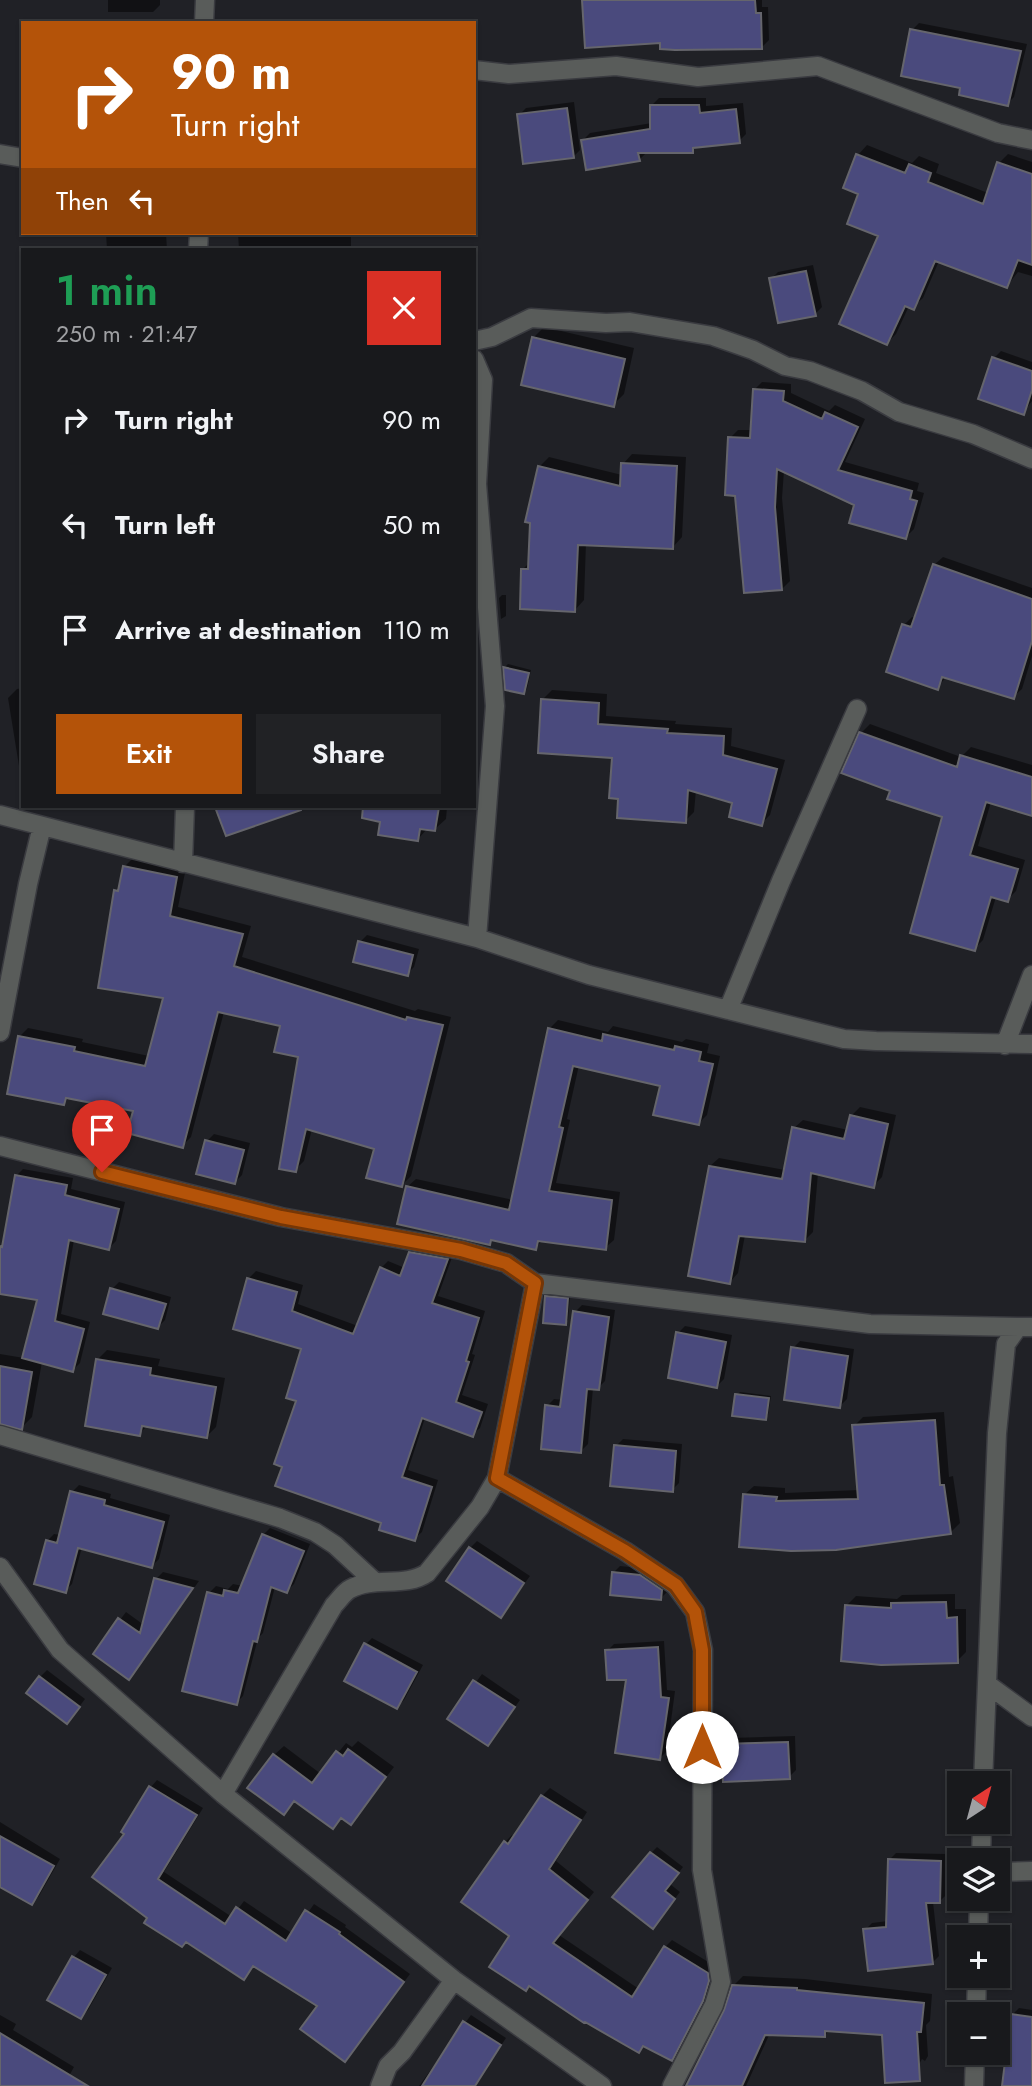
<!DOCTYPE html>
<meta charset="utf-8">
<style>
:root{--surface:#18191c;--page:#212225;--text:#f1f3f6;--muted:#9fa0a3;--line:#36383b;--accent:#b45309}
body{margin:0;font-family:Jost,sans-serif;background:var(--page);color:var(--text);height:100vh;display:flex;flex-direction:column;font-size:26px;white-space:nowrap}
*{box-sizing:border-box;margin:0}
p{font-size:23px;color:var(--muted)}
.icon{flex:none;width:38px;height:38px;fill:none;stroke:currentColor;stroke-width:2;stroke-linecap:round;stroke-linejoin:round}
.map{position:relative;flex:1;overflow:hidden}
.details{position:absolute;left:21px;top:248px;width:455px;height:560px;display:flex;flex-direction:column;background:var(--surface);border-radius:0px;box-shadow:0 2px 5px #0004,0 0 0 2px var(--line)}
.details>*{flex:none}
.top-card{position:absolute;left:21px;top:21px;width:455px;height:214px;border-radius:0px;box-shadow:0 2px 5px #0004,0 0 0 2px var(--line);background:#b45309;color:#fff;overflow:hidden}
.needle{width:46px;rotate:36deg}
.tools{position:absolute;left:947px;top:1771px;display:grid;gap:14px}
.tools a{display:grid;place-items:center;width:63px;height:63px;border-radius:0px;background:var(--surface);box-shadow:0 2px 5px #0004,0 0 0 2px var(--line);font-size:35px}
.pin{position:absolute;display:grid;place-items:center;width:60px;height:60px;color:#fff;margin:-72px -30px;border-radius:50% 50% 50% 0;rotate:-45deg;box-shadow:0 0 7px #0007}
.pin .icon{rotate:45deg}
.me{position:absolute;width:77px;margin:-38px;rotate:0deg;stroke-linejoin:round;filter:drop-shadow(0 0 5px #0008)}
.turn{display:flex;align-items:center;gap:24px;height:147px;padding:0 35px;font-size:32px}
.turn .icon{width:91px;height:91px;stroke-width:2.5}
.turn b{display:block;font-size:49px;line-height:60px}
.then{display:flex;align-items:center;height:66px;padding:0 35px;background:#0003;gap:14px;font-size:26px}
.round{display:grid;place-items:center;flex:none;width:74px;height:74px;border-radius:0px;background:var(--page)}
.head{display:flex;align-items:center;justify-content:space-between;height:119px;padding:0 35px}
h1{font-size:42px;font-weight:600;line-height:52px;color:#1e9e55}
.button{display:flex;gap:14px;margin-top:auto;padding:14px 35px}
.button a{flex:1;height:80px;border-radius:0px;background:var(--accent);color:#fff;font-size:28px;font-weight:600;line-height:80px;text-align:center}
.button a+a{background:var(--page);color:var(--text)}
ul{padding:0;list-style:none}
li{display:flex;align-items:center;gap:21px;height:105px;padding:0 35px}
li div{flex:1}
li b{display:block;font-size:26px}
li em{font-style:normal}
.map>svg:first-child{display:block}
.shadow{fill:#0007}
.building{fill:#4a4a7d;stroke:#65656c;stroke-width:2}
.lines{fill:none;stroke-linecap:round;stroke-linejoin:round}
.minor-casing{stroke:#3a3b40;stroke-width:21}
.minor{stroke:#595c5a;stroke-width:18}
.route-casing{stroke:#753606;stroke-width:18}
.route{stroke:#b45309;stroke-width:12}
</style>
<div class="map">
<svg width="1032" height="2086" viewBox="0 0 1032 2086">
<rect width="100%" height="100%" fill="#202126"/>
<path class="shadow" d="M108,0H160V5L153,12H108Z
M583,0H762V7H768L769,40L762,47L661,42Z
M919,23L1027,44L1014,97L1007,104L962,87L912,30Z
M659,98H706V106L743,103L746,134L739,141L698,146L692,151L646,153L639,160L583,140L590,133L652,123V105Z
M574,102L580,150L573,157L519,115L526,108Z
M867,145L912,163L919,156L939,164L936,173L988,193L999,163L1008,154L1032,162V276L1018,272L1007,286L939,261L923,298L913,307L909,306L896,334L887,343L880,235L861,193L845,187L858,155Z
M106,233H166L167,250H107Z
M238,233H351V250H239Z
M813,265L822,307L815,314L771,279L778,272Z
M544,327L634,348L624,394L613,405L533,338Z
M1001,351L1032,362V401L1023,413L994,358Z
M762,382L791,384V393L829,411L835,405L865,419L845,462L919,483L917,491L924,493L914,529L906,537L856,504L784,471L782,498L790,581L782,589L730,438L738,430H753L754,390Z
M632,454L686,457L682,537L673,547L586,543L584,600L575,610L523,569L530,562L539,467L549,457L622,475L623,464Z
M943,557L1032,588V656L1022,689L1013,697L947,676L937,688L904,625L912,617L916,618L934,565Z
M474,589H481L483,612L476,619Z
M502,595H506V616L501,619L499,598Z
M508,664L531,670L527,689L524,692L507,688L505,667Z
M23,688V772H20L8,698L17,689Z
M552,690L607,694L606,716L676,721L675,724L732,728L731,746L785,760L770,815L761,824L734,802L696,790L694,812L685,821L619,797L614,757L543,699Z
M870,724L961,757L971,747L1032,765V814L991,802L978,846L1025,860L1016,891L1007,900L996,897L983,940L974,949L944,816L892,790L861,733Z
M383,807H447L446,819L435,829L428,828L418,839L380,833Z
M133,858L186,868L178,907L251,926L242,957L415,1011L418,1009L451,1017L411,1176L402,1185L376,1148L312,1129L304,1161L295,1170L300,1056L283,1025L224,1012L191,1137L182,1146L135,1110L70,1097L64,1103L19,1037L28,1028L83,1039L82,1042L149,1056L165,997L116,891L121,886L124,867Z
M367,935L419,949L414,967L407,974L360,942Z
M558,1020L608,1032L613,1026L682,1042L686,1039L709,1044L707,1053L720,1056L707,1115L699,1123L662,1084L579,1065L567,1119L570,1120L556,1183L620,1192L614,1240L605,1248L543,1240L535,1248L494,1238L489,1243L407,1187L416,1179L513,1200L549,1029Z
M860,1107L896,1115L882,1177L873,1186L818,1173L813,1232L804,1241L745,1235L738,1273L730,1282L710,1166L719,1158L785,1170L794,1128L803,1120L848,1130L851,1116Z
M214,1134L250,1143L242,1175L235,1182L207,1141Z
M23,1169L73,1178L71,1189L125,1202L116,1241L109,1248L74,1240L61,1314L90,1322L80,1363L73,1370L42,1362L32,1417L21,1428L0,1423V1354L24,1358L39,1299L0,1292V1252L5,1243L16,1176Z
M417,1246L454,1252L438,1296L485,1311L472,1354L475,1355L462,1395L488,1404L480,1428L472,1435L425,1418L408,1470L438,1480L422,1532L414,1539L383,1522L298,1400L304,1348L249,1278L256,1271L303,1285L298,1304L358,1326L381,1268L388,1261L405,1268L410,1253Z
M119,1282L171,1297L165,1320L158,1327L112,1289Z
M550,1293L570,1296L568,1320L565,1323L547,1297Z
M582,1305L615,1310L605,1381L598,1388H593L588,1444L581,1451L547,1406L554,1399L563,1400L575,1312Z
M685,1326L732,1335L724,1379L717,1386L678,1333Z
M800,1341L854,1349L847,1399L840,1406L793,1348Z
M107,1350L160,1359L158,1366L225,1378L216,1427L207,1436L148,1425L139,1434L98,1359Z
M740,1392L771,1396L768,1415L765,1418L737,1395Z
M944,1412L949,1477L953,1476L960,1523L951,1532L836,1548L744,1495L754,1486L785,1488V1493L859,1490L854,1426L863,1417Z
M623,1439L682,1444L679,1483L672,1490L616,1446Z
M79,1485L111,1494L110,1498L170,1515L159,1559L152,1566L82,1547L72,1584L65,1591L47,1541L54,1534L60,1535L72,1492Z
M270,1528L310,1544L294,1584L287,1591L275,1587L263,1633L258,1638L243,1696L236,1703L209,1593L216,1586L228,1589L233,1584L243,1586L263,1535Z
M477,1541L530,1576L501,1616L470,1548Z
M620,1566L648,1569L668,1583V1591L661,1598L613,1573Z
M163,1572L199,1581L135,1670L95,1653L126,1612L144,1625L156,1579Z
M955,1594V1609H966V1652L957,1661L847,1605L856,1596L897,1599L902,1595Z
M372,1638L423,1665L404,1700L397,1707L365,1645Z
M664,1641L667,1690L675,1691L667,1751L660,1758L628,1678L607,1651L614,1644Z
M47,1670L85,1699L73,1715L40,1677Z
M482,1674L520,1700L488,1744L450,1718Z
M795,1736L796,1770L789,1777L723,1745L730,1738Z
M358,1741L394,1767L351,1823L343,1817L333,1827L296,1800L283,1813L274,1755L284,1746L321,1774L346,1743L352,1747Z
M157,1780L203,1808L164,1872L232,1917L244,1901L293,1934L314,1904L346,1925L345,1927L410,1974L345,2060L320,2006L255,1965L243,1978L149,1918L126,1833L151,1787Z
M550,1788L587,1812L556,1861L594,1892L559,1935L639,1989L665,1947L672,1940L715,1966L710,1991L680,2051L672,2058L645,2045L639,2051L511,1935L505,1842L512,1835L515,1837L542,1796Z
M0,1822L60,1859L39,1896L32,1903L0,1885Z
M657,1847L683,1867L670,1884L680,1892L658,1920L651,1853Z
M896,1853L947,1854L946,1895L939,1902H933L939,1956L932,1963L865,1930L872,1923L888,1921L889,1860Z
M80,1950L112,1968L88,2010L81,2017L74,1957Z
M743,1976L805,1979L932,1994L930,2021L926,2025L928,2056L919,2071L925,2061L922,2059L914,2073L884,2034L831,2029L824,2036L770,2033L746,2086H689L726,2011L733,1986Z
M1019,2008L1032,2010V2086H1004L1012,2015Z
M0,2015L16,2024L13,2030L74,2067L69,2076L86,2086H0Z
M471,2015L506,2038L474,2086H419Z"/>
<path class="building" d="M582,0H755L756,13H761L762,49L675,50L660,49V43L585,48Z
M910,29L1021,51L1008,106L959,95L960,88L901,76Z
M650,105H699L700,113L736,109L740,143L693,148V153H638L640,161L586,170L581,140L650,129Z
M567,108L574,158L523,164L517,114Z
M856,154L905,173L909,164L931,173L928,182L983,204L997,162L1032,174V265L1018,260L1007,288L935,261L914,310L905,306L887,345L839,324L878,236L847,224L858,194L843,188Z
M806,271L816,316L778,323L769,278Z
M532,337L625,359L614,407L521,385Z
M992,357L1032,371V390L1024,415L978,399Z
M753,389L784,391L783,401L822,419L825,412L858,427L838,470L912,491L910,499L917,501L906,539L849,523L854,505L777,469L775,507L782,590L744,593L735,496L725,495L728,437L750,438Z
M621,463L677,466L673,549L578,545L575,612L520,609L521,569H528L530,523L525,522L538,466L620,486Z
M933,564L1032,599V641L1014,699L942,677L938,690L886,672L902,624L911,627Z
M503,667L529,673L524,694L505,690Z
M541,699L599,703L598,724L668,729L667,733L724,736L723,755L777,769L762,826L729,817L732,803L688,790L686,823L617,818L618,799L609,798L612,758L538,753Z
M859,732L957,767L960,755L1032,777V816L986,802L970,855L1018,869L1008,902L991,897L975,951L910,933L942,817L887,799L890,791L841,773Z
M215,807H301V810L226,836Z
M363,807H439L435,831L420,829L418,841L378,835L380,822L362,818Z
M123,866L177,877L170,916L243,934L234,966L406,1020L407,1017L443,1025L402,1187L366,1178L374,1149L306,1129L296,1172L279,1169L298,1057L274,1052L280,1026L218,1012L183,1148L127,1133L133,1111L66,1098L64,1105L7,1094L18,1036L75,1047L74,1051L145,1066L163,998L98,988L114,890L118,891Z
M358,941L413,955L408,976L353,962Z
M548,1028L602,1041L603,1034L674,1050L675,1046L701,1052L699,1061L713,1064L699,1125L653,1115L660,1086L573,1066L559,1127L563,1128L549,1191L612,1200L606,1250L538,1241L536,1250L491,1240L490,1245L397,1224L406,1186L509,1210Z
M850,1115L888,1124L874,1188L811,1173L805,1242L739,1236L730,1284L688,1276L709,1166L782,1179L792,1127L844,1139Z
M205,1140L244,1150L235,1184L196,1174Z
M15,1175L67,1185L65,1195L119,1209L109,1250L69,1240L55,1321L84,1329L73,1372L22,1358L37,1300L0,1294V1246L2,1247Z
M409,1252L448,1259L432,1303L479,1318L466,1361L469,1362L456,1402L482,1412L473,1437L422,1418L402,1477L432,1487L415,1541L379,1530L381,1523L275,1486L282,1467L274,1464L296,1401L286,1398L301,1349L233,1329L247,1278L297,1292L292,1311L353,1334L380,1267L400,1276Z
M110,1288L166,1304L158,1329L103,1314Z
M545,1296L568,1298L566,1325L543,1323Z
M573,1311L609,1317L599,1390L587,1389L581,1453L541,1449L545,1405L560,1407Z
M676,1332L726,1342L717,1388L668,1378Z
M791,1347L848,1356L840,1408L784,1400Z
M96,1359L151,1368L150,1375L216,1387L207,1438L142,1426L140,1436L85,1426Z
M0,1366L32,1372L22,1430L0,1424Z
M735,1394L769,1398L766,1420L732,1416Z
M935,1420L940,1485H944L951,1534L836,1550L791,1551L739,1547L743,1494L777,1497L776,1501L858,1499L852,1425Z
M614,1445L676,1451L673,1492L610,1486Z
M70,1491L105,1500L104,1505L164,1522L152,1568L78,1548L66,1593L34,1584L46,1540L57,1543Z
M262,1534L304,1551L287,1593L271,1587L257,1642L253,1641L237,1705L182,1691L207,1592L223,1596L224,1590L238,1593Z
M469,1547L524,1583L501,1618L446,1581Z
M612,1572L640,1575L662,1590L661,1600L610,1595Z
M154,1578L193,1588L129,1680L93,1654L118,1618L140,1633Z
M946,1602L947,1618L957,1617L958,1663L881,1665L841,1661L845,1605L891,1608V1603Z
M364,1643L417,1672L397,1709L344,1681Z
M658,1647L661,1697L669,1698L660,1760L615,1753L626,1680H607L605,1650Z
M39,1676L80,1707L67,1724L26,1693Z
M473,1680L515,1707L488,1746L447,1719Z
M788,1742L790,1779L723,1782L721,1744Z
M348,1749L386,1777L351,1825L341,1818L333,1829L294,1801L284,1815L247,1788L273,1754L312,1783L336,1751L343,1756Z
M149,1786L197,1815L158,1879L225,1924L236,1907L286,1941L305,1910L340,1932L339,1934L404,1982L345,2062L300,2029L317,2006L253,1966L244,1980L186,1942L182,1947L144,1923L147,1918L92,1877L124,1834L121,1832Z
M541,1795L581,1820L549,1869L588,1900L553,1943L632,1997L664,1946L708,1973L709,1981L703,2001L672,2061L643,2046L639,2053L585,2022L584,2023L529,1986L526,1991L489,1967L509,1936L461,1902L504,1841L508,1844Z
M0,1836L54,1866L32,1905L0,1887Z
M650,1852L679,1873L665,1891L675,1899L653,1929L612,1897Z
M888,1859L941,1861L940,1903H926L933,1964L868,1971L863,1929L886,1927Z
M72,1956L106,1975L81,2019L47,2000Z
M732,1985L797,1988V1990L924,2003L921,2032H917L920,2081L885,2083L882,2035L825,2031V2037L765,2035L742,2086H686L724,2010Z
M1011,2014L1032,2017V2086H1002Z
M463,2021L501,2045L475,2086H422Z
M0,2033L88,2086H0Z"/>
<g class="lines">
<defs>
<path id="minor" d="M204,23L205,0
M474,70L509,74L616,66L698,77L818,66L998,133L1032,140
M0,154L23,158
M198,250L199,233
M474,341L492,337L531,318L606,323L630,322L713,336L753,350L785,366L810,371L862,391L899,412L973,434L1032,459
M474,359L483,380L477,484L495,706L477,938
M0,815L477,938L589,975L844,1039L876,1041L1032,1044
M183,863L185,807
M728,1010L781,881L857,709
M0,1032L28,884L42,826
M1005,1045L1032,975
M0,1146L281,1217L461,1250L506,1263L535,1283L870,1324L1018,1327
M0,1435L280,1518L315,1532L335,1545L375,1582
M497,1478L625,1551L675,1585L695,1612L703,1650L702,1870L721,1982L714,2005L672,2086
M0,1567L60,1650L223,1794L454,1980L602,2086
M987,1684L1032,1717
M983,1783L997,1433L1006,1344L1018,1327H1032
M223,1794L334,1605C339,1600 344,1592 350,1589C374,1576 405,1588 427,1573L480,1507L497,1478L535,1283
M981,1860L982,1822
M998,1872L1032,1871
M978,1937L979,1899
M976,2014L977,1976
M380,2086L388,2066L402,2052L454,1980
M974,2086L975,2053"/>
</defs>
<use href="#minor" class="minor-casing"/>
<use href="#minor" class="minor"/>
</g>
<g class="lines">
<defs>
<path id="route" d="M102,1172L281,1217L461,1250L506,1263L535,1283L497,1478L625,1551L676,1585L695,1612L702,1650V1747"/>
</defs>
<use href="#route" class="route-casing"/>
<use href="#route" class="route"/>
</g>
</svg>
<div class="tools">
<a><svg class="needle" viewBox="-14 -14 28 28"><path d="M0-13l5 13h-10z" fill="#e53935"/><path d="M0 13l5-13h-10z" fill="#9fa0a3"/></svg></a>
<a><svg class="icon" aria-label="layers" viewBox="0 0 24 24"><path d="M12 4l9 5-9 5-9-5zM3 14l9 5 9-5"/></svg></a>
<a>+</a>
<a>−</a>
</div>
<div class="pin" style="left:102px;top:1172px;background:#d93025"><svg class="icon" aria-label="arrive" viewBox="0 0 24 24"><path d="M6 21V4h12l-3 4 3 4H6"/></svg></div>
<svg class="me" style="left:702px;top:1747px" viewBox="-20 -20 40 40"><circle r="19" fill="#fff"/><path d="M0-13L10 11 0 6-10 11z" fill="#b45309"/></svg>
<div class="top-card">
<div class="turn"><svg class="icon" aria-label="right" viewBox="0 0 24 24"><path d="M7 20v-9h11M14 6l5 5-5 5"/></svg><div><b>90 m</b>Turn right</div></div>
<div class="then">Then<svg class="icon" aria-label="left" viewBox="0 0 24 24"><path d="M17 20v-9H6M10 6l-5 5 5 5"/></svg></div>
</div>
<section class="details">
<div class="head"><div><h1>1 min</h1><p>250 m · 21:47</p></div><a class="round" style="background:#d93025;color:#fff"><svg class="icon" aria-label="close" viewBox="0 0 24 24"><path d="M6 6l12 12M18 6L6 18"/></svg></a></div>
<ul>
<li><svg class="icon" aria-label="right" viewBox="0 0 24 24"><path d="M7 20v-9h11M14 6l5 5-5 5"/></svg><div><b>Turn right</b></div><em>90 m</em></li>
<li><svg class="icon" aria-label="left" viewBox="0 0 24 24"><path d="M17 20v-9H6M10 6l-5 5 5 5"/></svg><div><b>Turn left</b></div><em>50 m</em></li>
<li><svg class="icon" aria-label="arrive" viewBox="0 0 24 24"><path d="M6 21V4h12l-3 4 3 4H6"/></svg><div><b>Arrive at destination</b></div><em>110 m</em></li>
</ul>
<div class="button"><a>Exit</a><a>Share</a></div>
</section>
</div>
